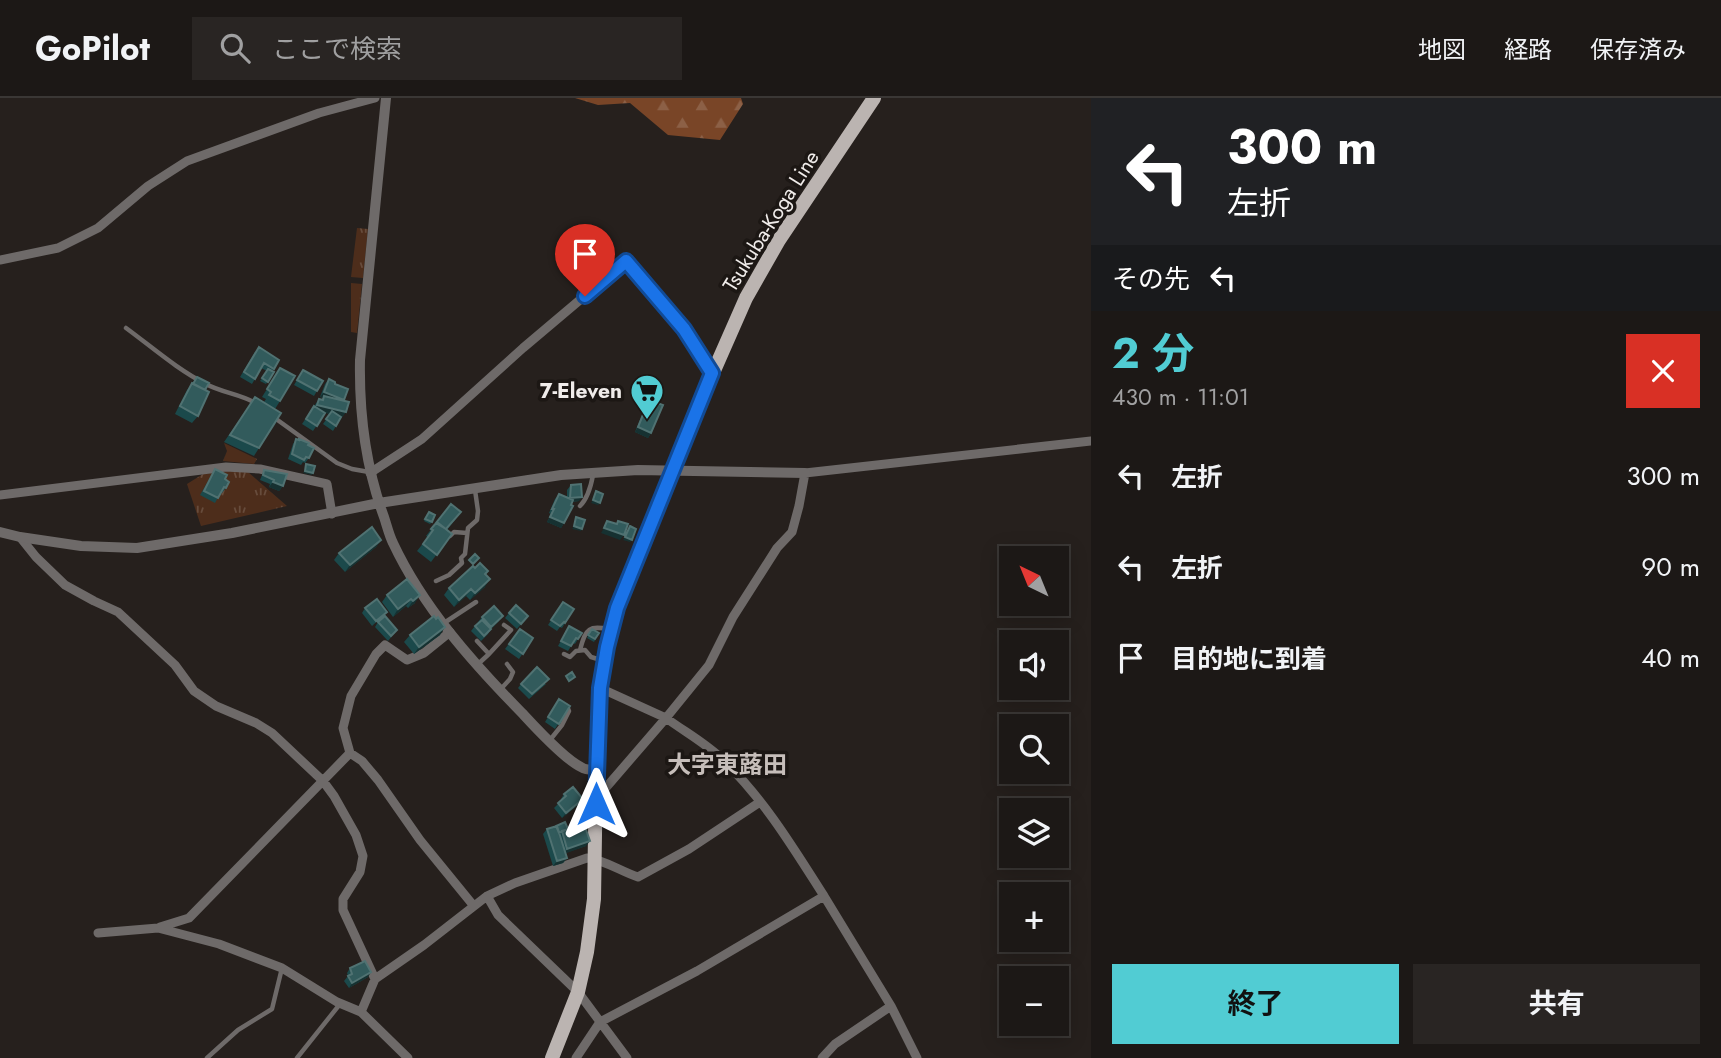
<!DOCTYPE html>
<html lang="ja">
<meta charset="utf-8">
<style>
:root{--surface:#1c1816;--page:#292523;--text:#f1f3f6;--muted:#a0a0a1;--line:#3a3735;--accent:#51ccd3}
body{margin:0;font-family:Jost,"Noto Sans JP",sans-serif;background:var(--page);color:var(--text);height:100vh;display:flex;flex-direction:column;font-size:26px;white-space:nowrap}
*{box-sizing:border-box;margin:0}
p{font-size:23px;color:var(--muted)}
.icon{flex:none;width:38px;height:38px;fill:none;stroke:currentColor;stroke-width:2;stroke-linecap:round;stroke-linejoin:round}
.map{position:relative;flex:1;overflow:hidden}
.details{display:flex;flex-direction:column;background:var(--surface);width:630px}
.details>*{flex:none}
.top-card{background:#202124;color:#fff;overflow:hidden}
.needle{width:46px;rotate:317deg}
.fabs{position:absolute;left:999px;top:448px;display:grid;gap:14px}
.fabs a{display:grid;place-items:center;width:70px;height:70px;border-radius:0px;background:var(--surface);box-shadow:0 4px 18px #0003,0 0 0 2px var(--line);font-size:35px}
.pin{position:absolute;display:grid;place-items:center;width:60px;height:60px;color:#fff;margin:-72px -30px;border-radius:50% 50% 50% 0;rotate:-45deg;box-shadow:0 0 7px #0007}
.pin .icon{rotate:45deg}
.me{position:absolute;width:77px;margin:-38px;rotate:0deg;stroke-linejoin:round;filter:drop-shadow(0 0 5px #0008)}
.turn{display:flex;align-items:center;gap:24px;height:147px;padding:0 21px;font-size:32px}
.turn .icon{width:91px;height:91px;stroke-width:2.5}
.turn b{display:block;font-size:49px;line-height:60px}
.then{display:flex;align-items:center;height:66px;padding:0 21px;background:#0003;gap:14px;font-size:26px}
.round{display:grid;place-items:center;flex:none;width:74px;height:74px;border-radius:0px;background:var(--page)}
.summary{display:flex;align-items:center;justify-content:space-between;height:119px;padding:0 21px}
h1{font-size:42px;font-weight:700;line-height:52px;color:var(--accent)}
.cta{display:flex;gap:14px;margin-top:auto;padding:14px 21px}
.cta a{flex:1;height:80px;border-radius:0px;background:var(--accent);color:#111;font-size:28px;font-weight:700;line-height:80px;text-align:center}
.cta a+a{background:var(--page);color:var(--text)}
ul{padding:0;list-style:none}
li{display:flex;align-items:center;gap:21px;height:91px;padding:0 21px}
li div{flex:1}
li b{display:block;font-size:26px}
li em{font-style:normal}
header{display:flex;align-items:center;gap:42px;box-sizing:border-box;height:98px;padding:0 35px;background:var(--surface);border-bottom:2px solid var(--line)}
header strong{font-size:33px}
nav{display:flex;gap:38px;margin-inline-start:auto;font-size:24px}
.search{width:490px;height:63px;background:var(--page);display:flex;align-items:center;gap:18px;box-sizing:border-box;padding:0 24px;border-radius:0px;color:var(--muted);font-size:26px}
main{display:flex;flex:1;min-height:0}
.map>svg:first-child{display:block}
.grass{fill:url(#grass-tufts)}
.forest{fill:url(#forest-firs)}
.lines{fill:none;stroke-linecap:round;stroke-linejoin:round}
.service{stroke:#6e6a69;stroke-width:4.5}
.minor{stroke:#6e6a69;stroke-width:9}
.tertiary{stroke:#6e6a69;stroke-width:10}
.primary{stroke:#bbb4b1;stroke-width:14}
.wall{fill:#1b494b}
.shaded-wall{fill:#163131}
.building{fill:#325b5c;stroke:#507272;stroke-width:2}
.route-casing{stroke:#114b97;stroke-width:18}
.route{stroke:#1a73e8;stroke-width:12}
.labels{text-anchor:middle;stroke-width:7;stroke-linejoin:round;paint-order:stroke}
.street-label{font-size:21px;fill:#f0ecea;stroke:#1c1714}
.poi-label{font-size:21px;font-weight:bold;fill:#f0ecea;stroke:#1c1714;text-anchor:end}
.quarter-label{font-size:24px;font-weight:bold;fill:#c6beba;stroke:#1c1714}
</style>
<header>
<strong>GoPilot</strong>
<div class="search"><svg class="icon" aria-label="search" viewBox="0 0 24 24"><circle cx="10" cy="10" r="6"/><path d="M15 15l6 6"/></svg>ここで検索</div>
<nav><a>地図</a><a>経路</a><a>保存済み</a></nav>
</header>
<main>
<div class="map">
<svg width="1091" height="960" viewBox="0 0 1091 960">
<defs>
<pattern id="grass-tufts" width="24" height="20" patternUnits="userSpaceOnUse" patternTransform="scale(1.75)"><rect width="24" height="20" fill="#4d2d1b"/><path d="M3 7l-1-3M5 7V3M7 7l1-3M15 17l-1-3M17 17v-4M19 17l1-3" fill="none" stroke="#674c3c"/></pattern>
<pattern id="forest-firs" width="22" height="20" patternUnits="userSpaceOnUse" patternTransform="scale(1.75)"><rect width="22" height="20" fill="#794527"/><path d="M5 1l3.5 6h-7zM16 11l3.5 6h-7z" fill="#8c6046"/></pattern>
</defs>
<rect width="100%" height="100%" fill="#26201d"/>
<path class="grass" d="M357,130L368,131L363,180L351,179Z
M351,185L362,186L357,235L351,234Z
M224,345L257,361L254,366L223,363L227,353Z
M229,373L248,374L287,408L201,428L187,386L203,376Z"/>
<path class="forest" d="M575,0H741L743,6L720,42L668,37L630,5L598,7Z"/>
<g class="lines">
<path class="service" d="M126,230C152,249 178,272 206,286C222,295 242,296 257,306
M272,318L337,365L352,371L369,374
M580,408C588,400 591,388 593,377
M450,438L454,434L467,435
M436,483L449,477L462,465L461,460L465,456L468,430L477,422L478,413L475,392
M444,525L476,504
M477,543L489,556L511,532L504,527
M580,552C586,529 589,528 610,531
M564,556L570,559L576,553L585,552L591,559L601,562
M477,567L489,556
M500,592L510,581L513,574L507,566
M550,642L562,627L569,613L567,608
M207,960L238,932L272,911L282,870
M297,960L340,906"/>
<path class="minor" d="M0,162L58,150L98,130L148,88L187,63L319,15L375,0
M370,375L422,341L523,250L626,163L684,231L713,275
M0,397L226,369L260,371L327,386L332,416
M20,439L36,459L65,487L94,503L118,514L175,567L194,593L216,608L256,625L272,635L323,683L334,698L356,737L363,758L360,774L343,801V812L375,881L361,914
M450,534L424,555L407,562L385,547L376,556L351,598L343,630L350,655L362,663L378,682L420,742L473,807
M600,590L666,620L709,567L733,519L777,450L792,434L799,408L805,375L1091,343
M487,798L498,817L578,894L627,960
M160,829L189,820L350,655
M98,835L158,830L219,846L282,870L337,904L361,914L408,960
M375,881L424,847L487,798L515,785L587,760C605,762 620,773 638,779L689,751L760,704
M891,908L917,960
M576,960L600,924L697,873L824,798C794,751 764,701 723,662C707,646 685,634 666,620L603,693L596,695
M822,960L835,946L891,908L824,798"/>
<path class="tertiary" d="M386,0L360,262C359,316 365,367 384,419C387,428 389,437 393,445C423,509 472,564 522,615C535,629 564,661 581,669C585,672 591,672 596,672
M0,434L20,439L81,448L137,450L232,435L379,405L561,377L638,372L805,375"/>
<path class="primary" d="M552,960L578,894L587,854L594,801L596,672L600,590L607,549L617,510L713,275L746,200L779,142L874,0"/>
</g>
<path class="wall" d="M255,254L279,262L272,273L274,274L266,286L260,283L267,273L261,270L252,286L240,279Z
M280,270V303L275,311L281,315L254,358L224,344L255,299L264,304L266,301L262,299Z
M303,272L323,283L314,298L294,287Z
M197,279L205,292L198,318L192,325L175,316L187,292Z
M329,281L335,286L344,302L346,314L342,319L340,318L336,328L333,333L323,326L330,316L323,314L325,315L313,333L302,326L319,301L321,302L323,300L320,299L325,286Z
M649,302L651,335L648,340L635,334L646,307Z
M296,341L308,347L309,360L305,365L303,364L301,367L288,361L293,346Z
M215,371L225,381L226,390L222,395L221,394L215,405L200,397Z
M264,372L283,388L279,393L269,389L270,386L260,382Z
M571,387L579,403L572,404L564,425L561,430L547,424L551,416L549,415L555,401L559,396L567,399V392Z
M427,416L432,424L430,426L424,423Z
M457,419L447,432L452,436L431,464L417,453L428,439L426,438L436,425Z
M381,442L376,449L345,474L334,462L339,455Z
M475,470L488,473L486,477L485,489L470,502L466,498L454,509L444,497L449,490Z
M407,481L415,505L408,510L406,508L393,519L382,504L387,497Z
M563,504L574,511L562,530L560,529L557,533L548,527Z
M365,510L387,514L372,528L362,515Z
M509,515L528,518L517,531L505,520Z
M482,519L499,523L491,531L488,536L481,543L471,533Z
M378,524L397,532L388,543L375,529Z
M569,528L578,541L575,546L573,545L568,553L558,548Z
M520,531L533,540L519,561L505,551Z
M592,531L599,535L594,544L587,540Z
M410,537H440L414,556L404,544Z
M521,586H546L529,601L518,590Z
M559,601L570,608L555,631L545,624Z
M564,696L583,701L579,706L562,720L554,710L562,702L561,701Z
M547,731H568L586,748L565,755L567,760L563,765L553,768L543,736Z
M350,870L368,879L349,890L344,883L348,878L347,875Z"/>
<path class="shaded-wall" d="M324,294L344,302L340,307L324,298L323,300L320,299Z
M317,307L346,314L342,319L314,312Z
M638,329L651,335L648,340L635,334Z
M305,373L313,375L312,377L303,375Z
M273,384L283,388L279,393L269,389Z
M582,399L579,403L567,404L570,400Z
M593,402L600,405L598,407L591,405Z
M550,419L564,425L561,430L547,424Z
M574,428L582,431L581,433L572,431Z
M604,430L624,437L620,442L601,435Z
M625,439L632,442L630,444L623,442Z
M381,442L376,449L345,474L350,467Z
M490,481L485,489L470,502L475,495Z
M471,491L466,498L454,509L459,502Z
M420,497L415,505L408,510L413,503Z
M411,501L406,508L393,519L398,511Z
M445,529L440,537L414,556L419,549Z
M583,701L579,706L562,720L566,715Z
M590,743L586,748L564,756L567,751Z
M567,760L563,765L553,768L557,763Z
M371,874L368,879L349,890L352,885Z"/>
<path class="building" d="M259,249L279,262L274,271L264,265L255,281L244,274Z
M280,270L295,278L280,303L269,297L271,294L267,291Z
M268,271L274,274L268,284L262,280Z
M303,272L323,283L317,293L297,282Z
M197,279L209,285L205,292L193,286Z
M329,281L335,284V286L348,291L344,302L324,294Z
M192,285L209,294L198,318L180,308Z
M324,298L349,304L346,314L317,307L319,301L323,302Z
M255,299L281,315L259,350L230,337Z
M649,302L663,307L651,335L638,329Z
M314,308L325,315L317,328L306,321Z
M332,313L341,319L336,328L326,321Z
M296,341L299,342V341L309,345L308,347L314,350L309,360L306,359L304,362L292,356Z
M306,366L315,368L313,375L305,373Z
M215,371L227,377L225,381L229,384L226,390L224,389L218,400L204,393Z
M264,372L287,376L283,388L273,384L274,382L263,377Z
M581,386L582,399L570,400L571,387Z
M596,393L603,396L600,405L593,402Z
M559,396L573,402L571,407L573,408L564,425L550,419L554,411H552Z
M451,406L461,414L446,431L436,425Z
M429,414L435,417L432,424L425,421Z
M576,419L585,422L582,431L574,428Z
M607,423L617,426L618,423L628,426L624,437L604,430Z
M437,424L452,436L437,457L423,446L433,432L431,431Z
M630,428L636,431L632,442L625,439Z
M372,429L381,442L350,467L339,455Z
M475,456L479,460L473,466L469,462Z
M480,465L488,473L485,476L490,481L475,495L471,491L459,502L449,490L473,468L475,470Z
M407,481L420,497L413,503L411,501L398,511L387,497Z
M377,501L387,514L376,523L365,510Z
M563,504L574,511L565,525L564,524L560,528L551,522Z
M516,507L528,518L521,526L509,515Z
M494,508L503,518L491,529L482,519Z
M385,518L397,532L391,538L378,524Z
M434,518L436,521L438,519L445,529L419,549L410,537Z
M482,522L491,531L484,538L475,528Z
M569,528L582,535L578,541L576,540L571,548L561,543Z
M520,531L533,540L523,556L509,546Z
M592,531L599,535L595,541L588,537Z
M537,569L549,581L532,596L521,586Z
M572,574L575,579L569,583L566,578Z
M559,601L570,608L559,626L548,619Z
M573,689L583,701L566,715L558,705L566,698L564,696Z
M565,724L568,731L559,735L556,728Z
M584,726L590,743L567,751L562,733Z
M557,728L567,760L557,763L547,731Z
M365,863L371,874L352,885L348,878L352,876L350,870Z"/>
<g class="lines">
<defs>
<path id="route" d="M585,198L626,163L684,231L712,275L617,510L607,549L600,590L596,706"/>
</defs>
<use href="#route" class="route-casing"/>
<use href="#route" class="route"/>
</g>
<defs>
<symbol id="supermarket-pin" viewBox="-11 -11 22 30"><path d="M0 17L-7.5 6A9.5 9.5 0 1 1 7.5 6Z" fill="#51ccd3" stroke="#1c1714"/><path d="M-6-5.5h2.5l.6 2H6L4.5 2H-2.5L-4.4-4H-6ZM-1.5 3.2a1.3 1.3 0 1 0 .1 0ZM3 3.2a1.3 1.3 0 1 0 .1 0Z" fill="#111"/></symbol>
</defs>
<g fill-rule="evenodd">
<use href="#supermarket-pin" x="628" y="274" width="38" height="52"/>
</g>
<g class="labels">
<g class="street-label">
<text transform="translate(771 123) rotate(-58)" y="7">Tsukuba-Koga Line</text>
</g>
<g class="poi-label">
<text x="622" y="300">7-Eleven</text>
</g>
<g class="quarter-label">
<text x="727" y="675">大字東蕗田</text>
</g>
</g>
</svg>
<div class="fabs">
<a><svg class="needle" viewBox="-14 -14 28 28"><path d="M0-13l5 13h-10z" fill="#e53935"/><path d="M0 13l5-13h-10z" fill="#a0a0a1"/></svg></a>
<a><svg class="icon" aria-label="sound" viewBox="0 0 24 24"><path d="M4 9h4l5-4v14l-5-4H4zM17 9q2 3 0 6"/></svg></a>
<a><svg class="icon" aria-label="search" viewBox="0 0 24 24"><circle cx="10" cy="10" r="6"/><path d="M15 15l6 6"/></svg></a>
<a><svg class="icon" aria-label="layers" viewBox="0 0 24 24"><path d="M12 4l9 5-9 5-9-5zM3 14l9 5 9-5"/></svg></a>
<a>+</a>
<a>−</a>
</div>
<div class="pin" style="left:585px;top:198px;background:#d93025"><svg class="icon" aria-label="arrive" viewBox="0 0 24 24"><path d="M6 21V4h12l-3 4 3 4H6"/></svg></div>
<svg class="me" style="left:596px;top:706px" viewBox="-20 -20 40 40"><path d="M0-17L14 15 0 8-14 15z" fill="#1a73e8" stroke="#fff" stroke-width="4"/></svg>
</div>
<section class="details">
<div class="top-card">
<div class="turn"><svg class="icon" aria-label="left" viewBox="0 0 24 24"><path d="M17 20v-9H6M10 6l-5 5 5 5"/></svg><div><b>300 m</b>左折</div></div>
<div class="then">その先<svg class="icon" aria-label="left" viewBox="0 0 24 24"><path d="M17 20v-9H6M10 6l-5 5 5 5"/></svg></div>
</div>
<div class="summary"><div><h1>2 分</h1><p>430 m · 11:01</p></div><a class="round" style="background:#d93025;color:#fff"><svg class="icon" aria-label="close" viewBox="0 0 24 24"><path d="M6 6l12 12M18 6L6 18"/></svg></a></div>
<ul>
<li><svg class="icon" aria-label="left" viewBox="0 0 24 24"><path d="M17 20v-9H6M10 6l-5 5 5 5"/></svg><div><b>左折</b></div><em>300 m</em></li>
<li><svg class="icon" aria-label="left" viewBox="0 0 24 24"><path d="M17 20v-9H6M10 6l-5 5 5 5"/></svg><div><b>左折</b></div><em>90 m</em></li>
<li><svg class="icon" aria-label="arrive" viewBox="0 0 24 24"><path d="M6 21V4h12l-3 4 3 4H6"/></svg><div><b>目的地に到着</b></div><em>40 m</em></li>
</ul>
<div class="cta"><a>終了</a><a>共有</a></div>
</section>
</main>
